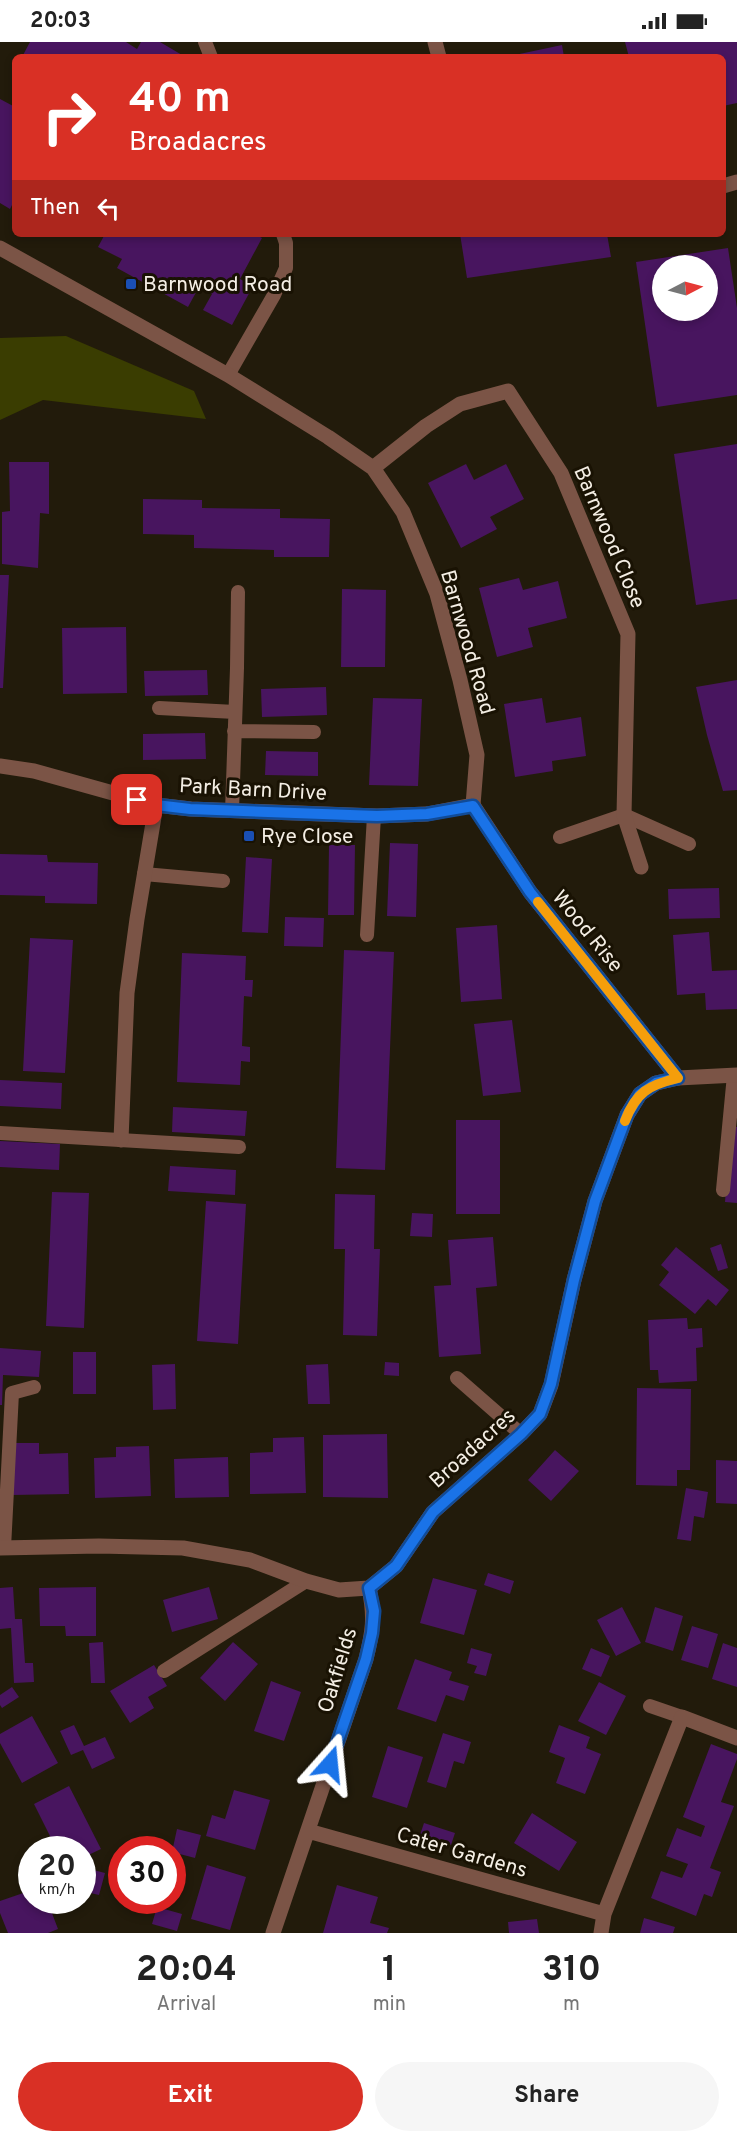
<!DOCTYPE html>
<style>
:root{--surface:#fff;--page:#f6f6f6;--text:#222;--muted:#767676;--accent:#d93025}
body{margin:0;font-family:Overpass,sans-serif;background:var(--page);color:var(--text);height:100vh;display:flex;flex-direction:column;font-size:22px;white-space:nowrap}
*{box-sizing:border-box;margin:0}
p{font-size:20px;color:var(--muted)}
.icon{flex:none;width:33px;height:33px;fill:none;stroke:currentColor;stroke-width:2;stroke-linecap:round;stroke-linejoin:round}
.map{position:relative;height:1891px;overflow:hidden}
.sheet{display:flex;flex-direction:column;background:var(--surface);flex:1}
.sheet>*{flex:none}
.guide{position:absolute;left:12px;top:12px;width:714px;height:183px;border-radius:9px;box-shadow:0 3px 9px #0003;background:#d93025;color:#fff;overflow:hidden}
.needle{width:39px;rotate:84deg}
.fabs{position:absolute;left:652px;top:213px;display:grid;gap:12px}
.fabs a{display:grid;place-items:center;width:66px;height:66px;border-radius:50%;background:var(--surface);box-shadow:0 3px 9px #0003;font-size:30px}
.speed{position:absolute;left:18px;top:1794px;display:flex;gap:12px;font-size:30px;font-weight:700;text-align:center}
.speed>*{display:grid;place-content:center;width:78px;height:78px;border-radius:50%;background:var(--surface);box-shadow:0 3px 9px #0003;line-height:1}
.speed small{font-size:15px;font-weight:400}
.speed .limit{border:9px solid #d22;background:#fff;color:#111}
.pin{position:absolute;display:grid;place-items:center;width:51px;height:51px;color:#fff;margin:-26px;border-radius:12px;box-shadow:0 3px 9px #0006}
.me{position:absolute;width:66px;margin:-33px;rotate:18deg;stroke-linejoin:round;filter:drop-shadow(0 0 4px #0008)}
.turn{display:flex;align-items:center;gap:21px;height:126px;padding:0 18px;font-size:27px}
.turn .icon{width:78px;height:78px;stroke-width:2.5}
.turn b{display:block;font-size:42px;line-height:51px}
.then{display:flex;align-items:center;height:57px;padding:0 18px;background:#0003;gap:12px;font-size:22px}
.eta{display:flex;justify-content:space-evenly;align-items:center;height:102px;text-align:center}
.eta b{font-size:36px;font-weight:700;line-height:42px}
.button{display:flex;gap:12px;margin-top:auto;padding:12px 18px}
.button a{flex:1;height:69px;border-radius:36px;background:var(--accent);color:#fff;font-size:24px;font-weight:700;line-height:69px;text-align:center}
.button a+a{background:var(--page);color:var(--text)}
.status{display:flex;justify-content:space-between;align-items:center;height:42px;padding:0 30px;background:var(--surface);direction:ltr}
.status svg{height:16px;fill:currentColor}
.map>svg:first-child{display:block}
.green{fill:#3a3d01}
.building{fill:#48155f;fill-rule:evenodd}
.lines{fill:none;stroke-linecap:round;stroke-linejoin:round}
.service{stroke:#7b5446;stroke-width:14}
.minor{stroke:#7b5446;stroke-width:15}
.tertiary{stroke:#7b5446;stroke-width:15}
.route-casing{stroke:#114b97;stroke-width:15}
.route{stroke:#1a73e8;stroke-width:10}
.slow{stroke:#f59e0b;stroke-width:10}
.transit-dot{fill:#1a4fb4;stroke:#191203;stroke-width:2}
.labels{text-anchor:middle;stroke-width:6;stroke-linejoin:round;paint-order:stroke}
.poi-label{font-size:21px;fill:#f4eee4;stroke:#191203;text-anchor:start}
.street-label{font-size:21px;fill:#f4eee4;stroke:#191203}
</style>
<div class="status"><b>20:03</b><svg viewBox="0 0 49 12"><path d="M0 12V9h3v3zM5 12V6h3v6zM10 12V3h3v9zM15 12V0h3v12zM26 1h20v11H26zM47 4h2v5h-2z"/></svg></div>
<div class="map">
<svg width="737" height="1891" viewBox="0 0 737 1891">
<rect width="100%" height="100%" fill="#221b0b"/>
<path class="green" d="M66,294L194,349L206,377L43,358L0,378V296Z"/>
<path class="building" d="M30,0H126L137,7L141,0H160L182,13L181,15H22Z
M625,0H737V61L723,64V15H629Z
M562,3L564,15H510V14Z
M0,57L15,65V157L10,167L0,161Z
M105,192H254L262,196L240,237L253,244L232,283L203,268L212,252L199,245L188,265L117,226L122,217L98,205Z
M460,192H607L611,215L467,236Z
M728,206L737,266V353L657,365L636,220ZM663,224H708V268H663Z
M737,402V557L696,563L674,412Z
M9,420H49V472L40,471L38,526L2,522V470L10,469Z
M466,422L474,438L506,422L524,457L490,475L497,487L461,506L428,441Z
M143,457L202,458V466L280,467V476L330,477L329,515H274V508L194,506V493L143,492Z
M0,533H9L3,646H0Z
M519,536L523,548L558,539L567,576L528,586L533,605L497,615L479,546Z
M342,547L386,548L385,625H341Z
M126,585L127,651L63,652L62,586Z
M207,628L208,653L145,654L144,629Z
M737,638V748L723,749L707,693L696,645Z
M326,645L327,673L262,675L261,647Z
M373,656L422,657L418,744L369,743Z
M542,656L546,681L581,675L586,714L552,719L553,729L515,735L504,662Z
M205,691L206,717L143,718V692Z
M266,709L318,710V734L265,733Z
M390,801L418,802L416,875L387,874Z
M329,803H355L354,873H328Z
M0,812L47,813L48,820L98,821L97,862L45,861V854L0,853Z
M246,815L272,817L268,891L242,890Z
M719,846L720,876L669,877L668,847Z
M285,875L324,876L323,905L284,904Z
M497,883L502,957L461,960L456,886Z
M709,890L712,929L737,928V967L706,968L705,951L677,953L673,893Z
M30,896L73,898L65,1031L23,1029Z
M344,908L394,910L385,1128L336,1126Z
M182,911L246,914L245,938H253L252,955L244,954L242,1004L250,1005V1020L241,1019L240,1043L177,1040Z
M512,978L521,1050L483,1054L474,982Z
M0,1038L62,1041L61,1067L0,1064Z
M173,1065L247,1069L245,1094L172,1090Z
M456,1078H500V1172H456Z
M731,1085H737V1161L725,1160Z
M0,1099L60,1102L59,1128L0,1125Z
M170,1124L236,1128L235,1153L168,1149Z
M52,1150L89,1151L84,1286L46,1284Z
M335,1152L375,1153L374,1207H380L377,1294L343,1293L345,1207H334Z
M206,1159L246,1162L238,1302L197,1299Z
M412,1171L433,1172L432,1195L410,1194Z
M493,1195L497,1244L476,1246L481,1312L439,1315L434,1244L451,1243L448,1198Z
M721,1202L728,1226L718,1229L710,1206Z
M676,1205L729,1248L716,1264L708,1257L695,1272L659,1243L669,1230L661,1223Z
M687,1276L688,1287L702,1286L703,1305L696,1306L697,1339L659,1341L658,1328H650L648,1278Z
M0,1306L41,1309L39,1335L3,1333L2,1363H0Z
M73,1310H96V1352H73Z
M385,1320L399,1321V1334L384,1333Z
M175,1322L176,1367L153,1368L152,1323Z
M328,1322L330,1362H308L306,1323Z
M637,1346L691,1347L690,1428H677V1444L636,1443Z
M387,1392L388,1456L323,1455V1393Z
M304,1395L306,1451L250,1452V1411L273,1410V1396Z
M10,1401H39V1412L68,1411L69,1452L12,1453Z
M149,1404L151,1454L95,1456L94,1416L116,1415V1405Z
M555,1408L579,1429L551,1459L528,1438Z
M228,1415L229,1455L175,1456L174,1417Z
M716,1418L737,1419V1462L716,1461Z
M686,1446L708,1450L704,1476L694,1474L691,1499L677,1497Z
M488,1531L514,1539L510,1552L484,1543Z
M433,1536L477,1548L464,1593L420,1581Z
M13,1545L15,1577H22L25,1621H33L34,1640L14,1641L11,1586L0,1587V1546Z
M96,1545V1594H66L65,1584H40L39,1546Z
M209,1545L218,1577L172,1590L163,1558Z
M622,1565L641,1601L616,1614L597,1578Z
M655,1565L683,1574L673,1609L645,1600Z
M692,1584L718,1592L708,1626L681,1618Z
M103,1600L105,1641H91L89,1601Z
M233,1600L258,1622L225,1659L200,1636Z
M723,1601L737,1606V1645L712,1637Z
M471,1606L492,1612L486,1634L474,1631L477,1624L467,1621Z
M591,1606L610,1614L601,1635L582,1627Z
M415,1617L452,1630L449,1638L469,1644L464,1659L446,1653L436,1680L397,1667Z
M154,1623L167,1644L148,1655L154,1666L130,1681L110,1649Z
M271,1639L301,1650L284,1699L254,1689Z
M599,1640L626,1654L606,1693L578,1679Z
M12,1645L19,1655L2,1666L0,1663V1653Z
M32,1674L58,1721L22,1741L0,1701V1692Z
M74,1683L84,1704L105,1695L115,1716L92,1727L83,1708L71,1713L60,1689Z
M559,1683L590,1695L586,1706L601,1712L585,1752L556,1741L565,1716L549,1710Z
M443,1691L471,1700L464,1722L454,1719L446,1746L427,1740Z
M711,1702L737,1712V1717L721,1760L734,1764L710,1826L721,1830L712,1855L704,1852L696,1874L651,1856L661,1829L682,1836L688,1822L666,1814L677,1786L701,1795L705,1784L683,1775Z
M388,1704L423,1715L407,1766L372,1755Z
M69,1744L101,1807L82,1816V1808H57L34,1762Z
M234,1748L270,1758L255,1808L206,1794L212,1773L225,1777Z
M532,1771L577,1800L559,1829L514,1801Z
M424,1781L455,1791L451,1803L420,1793Z
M177,1787L201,1793L195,1816L172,1810Z
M207,1823L246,1835L230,1888L191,1877Z
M82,1825L105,1831L99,1853L82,1849Z
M337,1843L378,1855L370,1881L389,1886L387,1891H323Z
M32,1848V1858H47L58,1887L48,1891H8L0,1871V1859Z
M157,1865L182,1872L177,1889L152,1882Z
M644,1876L675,1885L673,1891H640Z
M537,1877L539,1891H509L508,1880Z"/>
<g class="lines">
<path class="service" d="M205,0L211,15
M228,333L274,253L286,226V201L283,192
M159,666L235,670
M234,689L314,690
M232,769L237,626L238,550
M560,795L624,773L689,802
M144,832L223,839
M367,893L374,774
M0,1091L239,1105
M723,1148L734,1033
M457,1336L521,1392
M4,1506L12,1351L34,1345
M164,1629L306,1539
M650,1664L682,1675"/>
<path class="minor" d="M435,0L439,15
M723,144L737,140
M0,206L228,333L328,395L373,426L403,470L437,552L460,638L477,713L473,763
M373,426L426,384L460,362L508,349L561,431L628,592L624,773L641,825
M121,1098L127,951L137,877L156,763
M0,1506L99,1504L183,1506L250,1518L306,1539L339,1548L369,1546L396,1524L433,1470L521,1392L540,1372L551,1343L574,1238L595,1159L627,1073L640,1052L656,1041L678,1036
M308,1789L604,1872
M273,1891L366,1617C373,1589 375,1575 369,1546
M601,1891L604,1872L682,1675L737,1696"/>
<path class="tertiary" d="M0,724L34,729L156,763L191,767L377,774L427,772L473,763L530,850L678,1036L737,1033"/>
</g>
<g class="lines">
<defs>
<path id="route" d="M137,758L156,763L190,767L377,774L427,772L473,764L530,850L678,1036L656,1041L640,1052L627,1073L595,1159L574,1238L551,1342L540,1372L521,1392L433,1470L396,1524L369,1546L374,1569L372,1591L366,1617L330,1722"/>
</defs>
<use href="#route" class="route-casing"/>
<use href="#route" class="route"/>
<path class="slow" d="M538,860L678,1036C649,1043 636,1050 625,1079"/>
</g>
<g class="transit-dot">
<rect x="125" y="236" width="12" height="12" rx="3"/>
<rect x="243" y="788" width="12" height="12" rx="3"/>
</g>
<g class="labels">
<g class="poi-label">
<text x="143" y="249">Barnwood Road</text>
<text x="261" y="801">Rye Close</text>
</g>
<g class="street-label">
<text transform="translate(610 495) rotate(67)" y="7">Barnwood Close</text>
<text transform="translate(468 600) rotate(74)" y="7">Barnwood Road</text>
<text transform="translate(253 747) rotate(3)" y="7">Park Barn Drive</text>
<text transform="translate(588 889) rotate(51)" y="7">Wood Rise</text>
<text transform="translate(472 1406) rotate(-42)" y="7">Broadacres</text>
<text transform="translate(337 1628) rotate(-73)" y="7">Oakfields</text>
<text transform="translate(462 1810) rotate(16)" y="7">Cater Gardens</text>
</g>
</g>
</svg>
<div class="fabs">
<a><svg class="needle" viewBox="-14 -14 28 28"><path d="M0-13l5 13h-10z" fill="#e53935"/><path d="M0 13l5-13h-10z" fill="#767676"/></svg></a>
</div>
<div class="speed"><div>20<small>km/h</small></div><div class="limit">30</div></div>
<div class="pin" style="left:137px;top:758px;background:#d93025"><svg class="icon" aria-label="arrive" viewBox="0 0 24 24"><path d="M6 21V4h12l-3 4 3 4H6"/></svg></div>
<svg class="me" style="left:330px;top:1722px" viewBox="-20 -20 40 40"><path d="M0-17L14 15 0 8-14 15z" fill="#1a73e8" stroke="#fff" stroke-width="4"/></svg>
<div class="guide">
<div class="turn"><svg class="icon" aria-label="right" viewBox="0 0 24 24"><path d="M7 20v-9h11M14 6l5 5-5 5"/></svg><div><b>40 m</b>Broadacres</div></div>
<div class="then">Then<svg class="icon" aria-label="left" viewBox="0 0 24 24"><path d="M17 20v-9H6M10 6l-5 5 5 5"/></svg></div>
</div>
</div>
<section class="sheet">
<div class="eta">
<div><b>20:04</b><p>Arrival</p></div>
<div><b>1</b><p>min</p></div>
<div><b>310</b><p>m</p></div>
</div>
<div class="button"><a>Exit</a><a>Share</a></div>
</section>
